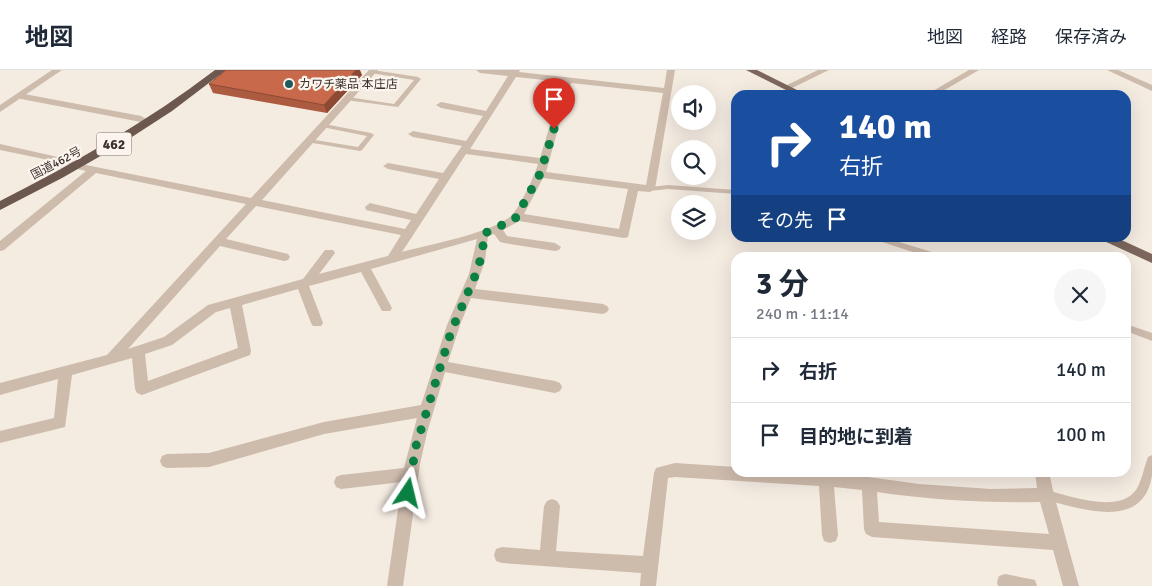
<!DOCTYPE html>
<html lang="ja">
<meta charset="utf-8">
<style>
:root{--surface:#fff;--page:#f6f6f7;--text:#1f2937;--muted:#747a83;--line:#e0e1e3}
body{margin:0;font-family:Signika,"Noto Sans JP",sans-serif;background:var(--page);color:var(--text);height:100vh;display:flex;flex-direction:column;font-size:19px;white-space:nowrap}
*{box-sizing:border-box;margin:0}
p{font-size:16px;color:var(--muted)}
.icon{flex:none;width:28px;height:28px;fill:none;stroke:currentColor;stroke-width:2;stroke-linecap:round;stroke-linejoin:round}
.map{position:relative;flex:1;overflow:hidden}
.drawer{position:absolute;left:731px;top:182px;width:400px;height:225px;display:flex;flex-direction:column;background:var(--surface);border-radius:15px;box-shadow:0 5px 20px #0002}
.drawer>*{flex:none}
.hud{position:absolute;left:731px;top:20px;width:400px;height:152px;border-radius:15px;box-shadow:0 5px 20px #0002;background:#1a4fa0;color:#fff;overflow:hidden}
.fabs{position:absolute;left:671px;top:15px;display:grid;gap:10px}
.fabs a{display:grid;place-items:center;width:45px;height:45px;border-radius:50%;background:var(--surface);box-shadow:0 5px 20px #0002;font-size:25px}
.pin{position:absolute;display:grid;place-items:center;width:42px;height:42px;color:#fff;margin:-51px -21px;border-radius:50% 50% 50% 0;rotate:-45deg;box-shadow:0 0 5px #0007}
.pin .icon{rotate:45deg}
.me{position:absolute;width:55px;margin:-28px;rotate:10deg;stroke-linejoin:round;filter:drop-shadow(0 0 4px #0008)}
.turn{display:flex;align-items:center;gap:18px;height:105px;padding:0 25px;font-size:22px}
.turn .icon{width:65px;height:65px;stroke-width:2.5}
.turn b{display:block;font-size:35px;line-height:42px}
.then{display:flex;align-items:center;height:48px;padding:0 25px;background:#0003;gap:10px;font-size:19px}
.round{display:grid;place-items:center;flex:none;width:52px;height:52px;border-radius:26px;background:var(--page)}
.overview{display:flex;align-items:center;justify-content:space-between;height:85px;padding:0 25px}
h1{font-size:30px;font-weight:700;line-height:38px}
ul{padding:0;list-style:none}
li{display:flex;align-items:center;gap:15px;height:65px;padding:0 25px;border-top:1px solid var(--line)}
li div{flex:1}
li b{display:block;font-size:19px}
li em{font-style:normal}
header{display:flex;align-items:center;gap:30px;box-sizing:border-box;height:70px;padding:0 25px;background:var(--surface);border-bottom:1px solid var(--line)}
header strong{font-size:24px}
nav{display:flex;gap:28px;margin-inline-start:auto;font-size:18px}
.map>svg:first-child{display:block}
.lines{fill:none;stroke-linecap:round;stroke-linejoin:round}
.service{fill:#cdbbac;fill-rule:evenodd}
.minor{fill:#cdbbac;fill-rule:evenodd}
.tertiary{fill:#cdbbac;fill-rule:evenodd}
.primary{fill:#7d675c;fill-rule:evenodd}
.trunk{fill:#6c584f;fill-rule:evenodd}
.wall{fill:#ac5a40}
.shaded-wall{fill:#8c4a34}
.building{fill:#c8694b;stroke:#8c4a34}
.route{stroke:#0b8043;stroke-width:9;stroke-dasharray:0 16.2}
.poi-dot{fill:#1f5a5e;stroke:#fbf5ee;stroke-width:2}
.labels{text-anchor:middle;stroke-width:4.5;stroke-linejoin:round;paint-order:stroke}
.far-poi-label{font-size:12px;fill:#3b302b;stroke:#fbf5ee;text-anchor:start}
.far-street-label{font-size:12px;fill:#3b302b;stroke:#fbf5ee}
.shield{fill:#fbf5ee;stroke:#756b66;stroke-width:1}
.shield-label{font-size:14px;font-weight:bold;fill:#3b302b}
</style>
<header>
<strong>地図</strong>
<nav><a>地図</a><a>経路</a><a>保存済み</a></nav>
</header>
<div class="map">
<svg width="1152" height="516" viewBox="0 0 1152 516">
<rect width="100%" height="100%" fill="#f4ebe1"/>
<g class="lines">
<path class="service" d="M373,0L418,7L421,9L398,37L346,30L345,29L348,27L394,34L414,10L371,3V1Z
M324,54L371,63L374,65L362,80L360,81L307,72L306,71L309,69L358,77L367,66L322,57L321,56Z
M668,115L736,120V124L668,119L650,121L646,119L650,117Z
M875,168H886L945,186L946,188H931L876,170Z
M1126,254L1152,263V271L1126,261Z
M1152,385C1152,392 1152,398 1152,405C1144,461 1082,439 1046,430L1042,429L1041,425L1042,421L1046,420C1070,426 1119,444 1136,420C1142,411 1144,397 1148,387Z"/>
<path class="minor" d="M369,0H378L262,130L405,159L411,150L366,140L365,137L370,133L416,144L439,109L388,99L383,96L388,93L443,103L462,76L413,67L408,64L413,61L466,71L483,46L441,38L436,35L441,32L486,41L508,6L480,3L476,0H520L519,2L664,18L667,0H675L655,119L650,122L638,121L628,167L624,168L519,151L503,160L507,166L555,173L561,177L559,180L555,181L504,173L500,172L494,164L488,166L485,191L475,219L603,234L607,236L609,239L607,242L603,244L471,228L460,255L448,292L555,311L560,313L562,317L560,321L555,323L445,302L427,363L420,394L403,516H387L402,412L341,419L336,417L334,412L336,407L341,405L404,398L417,348L324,364L209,397L167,398L162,396L160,391L162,386L167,384L209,383L324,352L421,335L447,255L469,204L477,169L371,199L392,238L390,241H382L361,202L309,216L323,253L321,256H313L311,253L298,219L242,235L251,281L250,285L142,325L137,323L135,319L132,288L72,305L65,357L0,373V361L54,348L58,309L0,325V313L107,285L246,134L96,103L4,180L0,181V171L86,101L74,98L73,95L0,80V74L71,90L76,93L251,128ZM516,7L563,12L540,88L470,79ZM571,13L663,23L646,115L546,102ZM466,84L538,94C535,105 519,139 511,146C492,163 429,175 402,182ZM543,108L628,119L619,159L524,144ZM256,136L401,165L388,186L319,204L335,183L333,180H325L303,209L208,235L164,267L128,279L220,176L284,191L288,190L290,187L288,184L226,169ZM230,238L238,278L148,311L145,284L172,275L216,242Z
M818,0H829L790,19L783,17Z
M969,0H979L936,25H926Z
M1107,0H1118L1152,15V21Z
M19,23L141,46L146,49L141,52L16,28L15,26Z
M675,393L736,397V402H832L919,414L991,419L1037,418L1035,402H1049L1054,425L1079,516H1063L1053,480L872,467L866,464L864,459L862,420L834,417L838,465L836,471L830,473L824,471L822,465L819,416L675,407L668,408L656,516H640L641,503L502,493L496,491L494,485L496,479L502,477L540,480L544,436L547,431L552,429L557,431L560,436L556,481L643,486L654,403L656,398ZM877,422C932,430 985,433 1040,432L1049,464L879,452Z
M1005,504L1035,510L1037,516H998L997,512L999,506Z"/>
<path class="tertiary" d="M52,0H62L0,42V35Z"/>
<path class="primary" d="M746,0H757L807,25H796Z
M1102,168H1117L1152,184V193L1104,171Z"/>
<path class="trunk" d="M215,0H226L172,41L118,76L62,108L0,140V131C75,93 148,51 215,0Z"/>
</g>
<path class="wall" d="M362,5L327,43L213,23L209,14Z"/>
<path class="shaded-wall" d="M356,0H360L362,5L327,43L324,35Z"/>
<path class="building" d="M226,0H356L324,35L209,14Z"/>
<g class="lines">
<path class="route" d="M408,423L416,376L451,262L478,199L483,178V164L515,149L540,104L554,59"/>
</g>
<circle class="poi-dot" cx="289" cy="14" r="5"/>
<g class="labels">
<g class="far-poi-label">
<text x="299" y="18">カワチ薬品 本庄店</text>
</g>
<g class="far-street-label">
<text transform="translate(56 93) rotate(-28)" y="4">国道462号</text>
</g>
<rect class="shield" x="96.5" y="62.5" width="35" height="23" rx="4"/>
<g class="shield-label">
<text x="114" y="79">462</text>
</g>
</g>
</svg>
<div class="fabs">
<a><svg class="icon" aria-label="sound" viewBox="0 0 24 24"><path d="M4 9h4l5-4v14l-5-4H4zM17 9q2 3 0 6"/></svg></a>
<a><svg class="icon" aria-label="search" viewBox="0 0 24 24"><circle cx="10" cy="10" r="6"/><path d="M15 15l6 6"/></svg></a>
<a><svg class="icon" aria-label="layers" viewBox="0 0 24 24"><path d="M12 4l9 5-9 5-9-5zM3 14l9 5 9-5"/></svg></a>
</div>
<div class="pin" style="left:554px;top:59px;background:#d93025"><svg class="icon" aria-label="arrive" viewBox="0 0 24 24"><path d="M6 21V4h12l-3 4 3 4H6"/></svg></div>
<svg class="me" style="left:408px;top:423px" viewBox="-20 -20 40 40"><path d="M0-17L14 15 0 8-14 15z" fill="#0b8043" stroke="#fff" stroke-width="4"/></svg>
<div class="hud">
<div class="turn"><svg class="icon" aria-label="right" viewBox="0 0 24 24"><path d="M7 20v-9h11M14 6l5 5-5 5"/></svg><div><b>140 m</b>右折</div></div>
<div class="then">その先<svg class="icon" aria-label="arrive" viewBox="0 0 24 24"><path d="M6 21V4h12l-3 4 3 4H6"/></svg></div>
</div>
<section class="drawer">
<div class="overview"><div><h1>3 分</h1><p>240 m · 11:14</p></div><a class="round"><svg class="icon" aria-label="close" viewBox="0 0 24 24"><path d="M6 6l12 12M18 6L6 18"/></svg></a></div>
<ul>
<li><svg class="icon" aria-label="right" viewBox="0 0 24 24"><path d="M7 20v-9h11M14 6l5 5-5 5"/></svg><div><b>右折</b></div><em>140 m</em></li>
<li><svg class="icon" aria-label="arrive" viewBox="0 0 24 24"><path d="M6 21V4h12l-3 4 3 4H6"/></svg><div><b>目的地に到着</b></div><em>100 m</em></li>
</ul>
</section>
</div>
